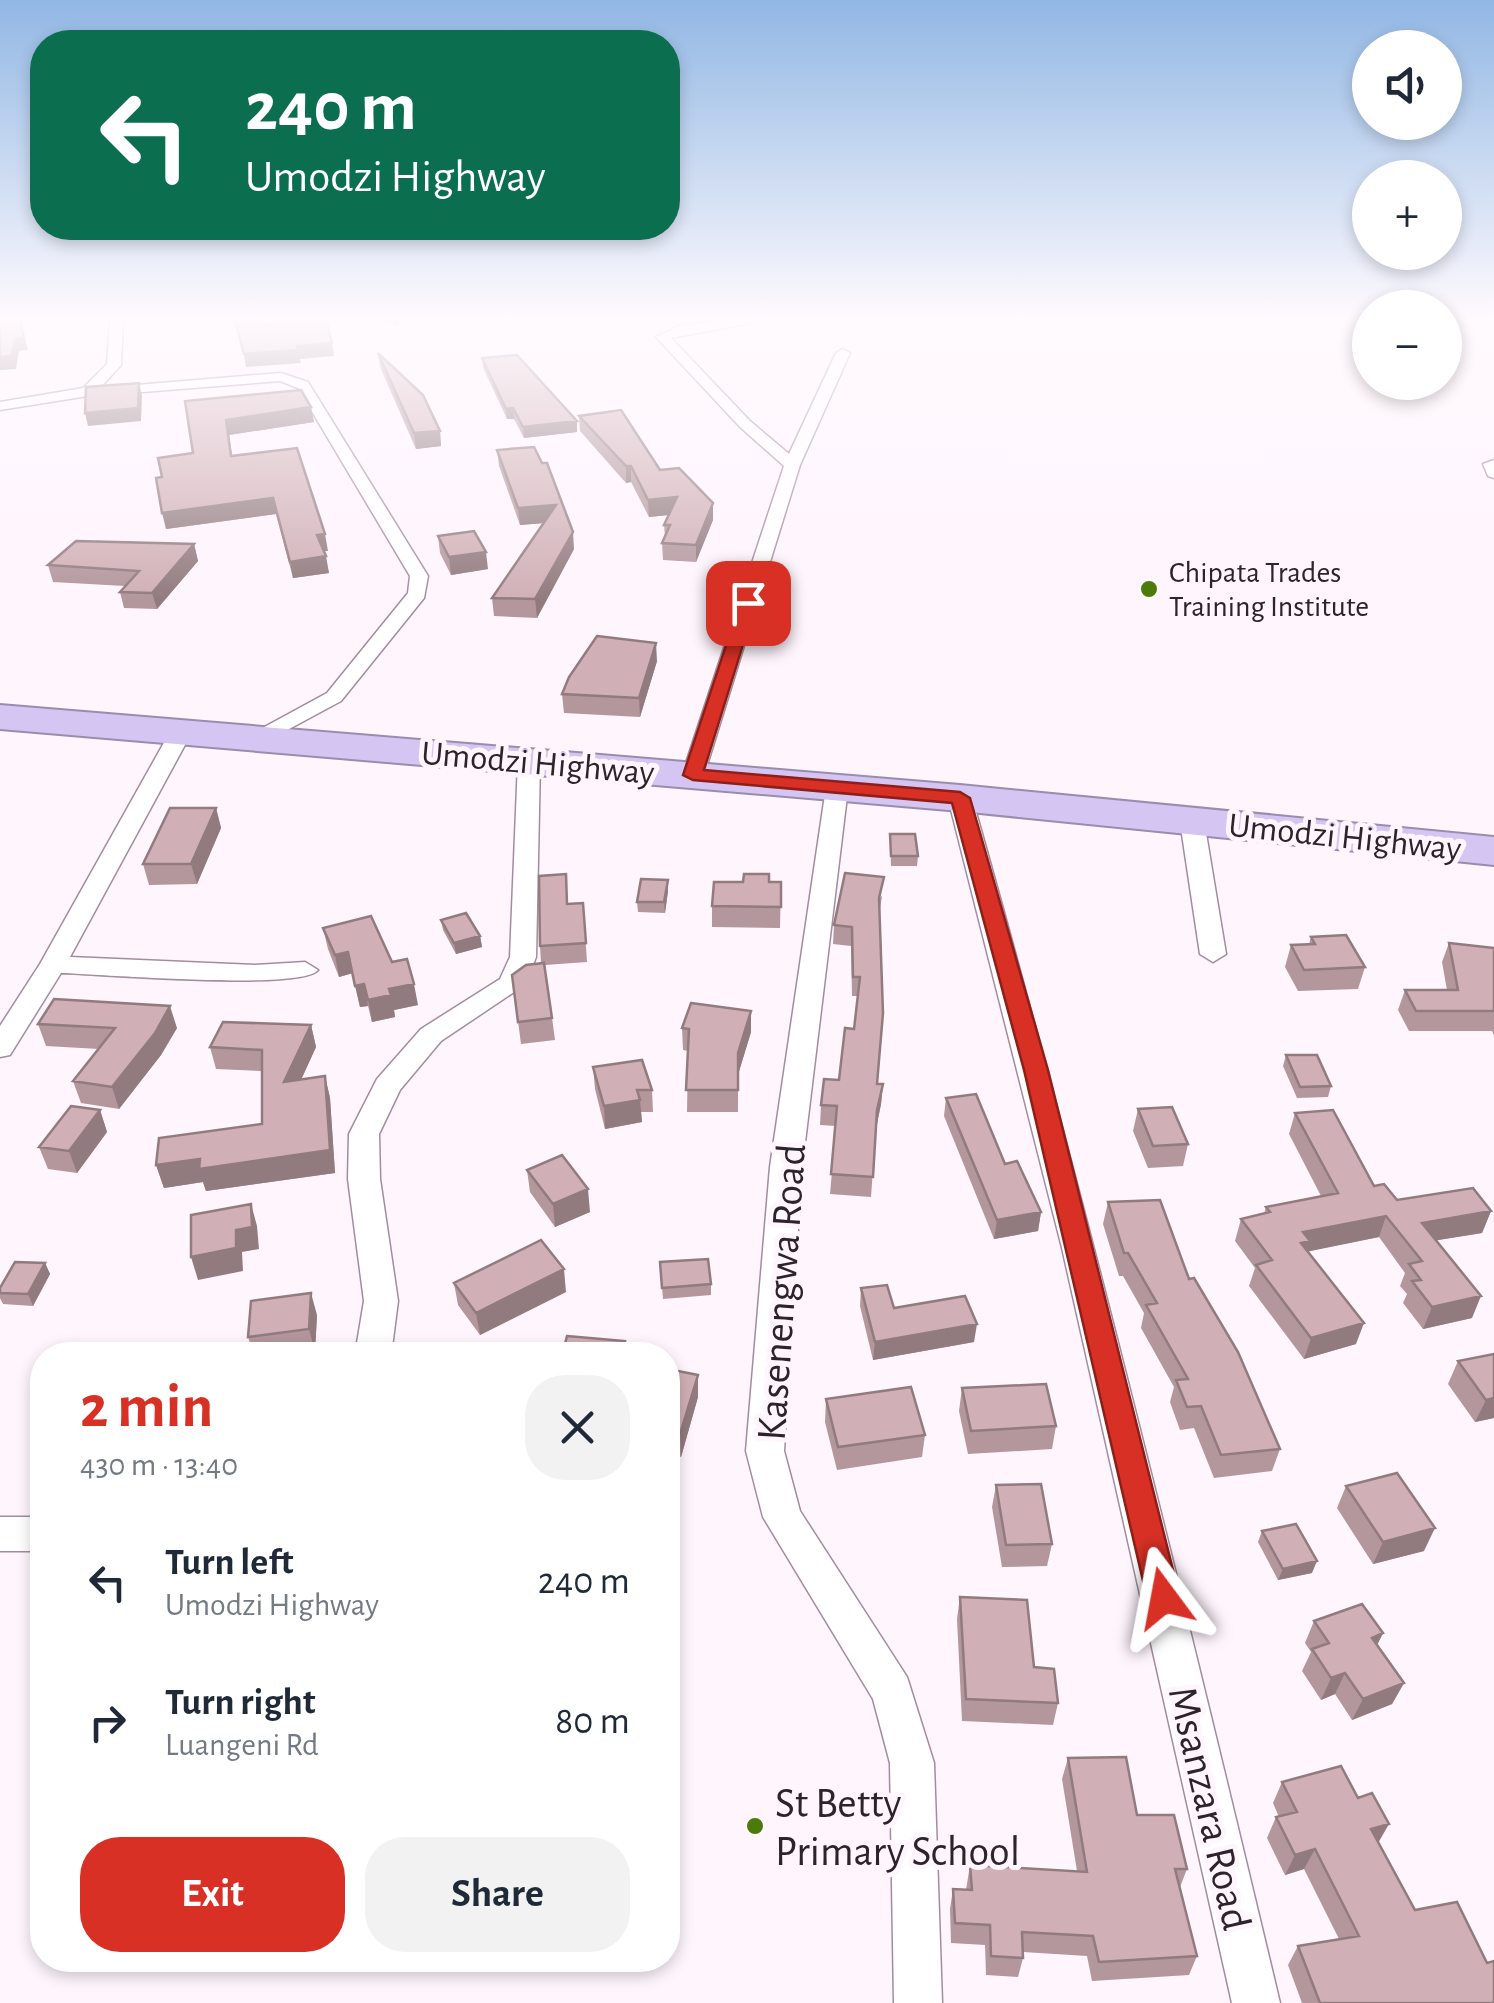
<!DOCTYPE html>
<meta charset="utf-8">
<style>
:root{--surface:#fff;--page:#f2f2f3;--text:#1f2937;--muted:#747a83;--accent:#d93025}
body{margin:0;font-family:"Alegreya Sans",sans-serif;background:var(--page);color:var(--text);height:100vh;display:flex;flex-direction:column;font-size:38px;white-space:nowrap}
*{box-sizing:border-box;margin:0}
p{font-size:32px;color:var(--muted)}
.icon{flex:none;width:55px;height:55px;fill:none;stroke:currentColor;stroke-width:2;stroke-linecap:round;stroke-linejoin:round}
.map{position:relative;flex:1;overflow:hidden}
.details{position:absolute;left:30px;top:1342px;width:650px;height:630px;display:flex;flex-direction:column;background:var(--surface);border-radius:40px;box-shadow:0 5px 15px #0003}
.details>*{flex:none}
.top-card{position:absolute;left:30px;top:30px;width:650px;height:210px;border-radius:40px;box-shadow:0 5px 15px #0003;background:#0b6e4f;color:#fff;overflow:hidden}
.fabs{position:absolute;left:1352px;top:30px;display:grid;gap:20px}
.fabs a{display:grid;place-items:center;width:110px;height:110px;border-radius:50%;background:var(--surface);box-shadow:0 5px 15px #0003;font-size:50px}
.pin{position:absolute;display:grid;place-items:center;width:85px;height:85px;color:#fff;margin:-42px;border-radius:20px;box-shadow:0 5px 15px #0006}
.me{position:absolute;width:110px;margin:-55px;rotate:347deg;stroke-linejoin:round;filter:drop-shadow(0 0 8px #0008)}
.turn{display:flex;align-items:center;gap:35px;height:210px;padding:0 50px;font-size:45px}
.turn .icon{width:130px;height:130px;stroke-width:2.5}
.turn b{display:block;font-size:70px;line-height:85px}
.round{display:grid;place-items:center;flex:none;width:105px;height:105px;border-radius:40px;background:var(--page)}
.headline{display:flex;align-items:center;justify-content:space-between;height:170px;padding:0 50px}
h1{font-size:60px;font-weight:700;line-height:75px;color:var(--accent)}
.cta{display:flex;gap:20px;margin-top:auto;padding:20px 50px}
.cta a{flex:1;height:115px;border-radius:40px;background:var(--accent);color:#fff;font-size:40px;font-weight:700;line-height:115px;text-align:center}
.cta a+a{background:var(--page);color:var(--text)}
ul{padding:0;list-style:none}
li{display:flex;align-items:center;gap:30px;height:140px;padding:0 50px}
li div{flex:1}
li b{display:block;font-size:38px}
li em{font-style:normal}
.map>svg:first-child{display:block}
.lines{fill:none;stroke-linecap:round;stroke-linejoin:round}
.street-casing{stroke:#a38c9f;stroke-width:3}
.highway-casing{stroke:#9a8cad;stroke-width:4}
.street{fill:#fff;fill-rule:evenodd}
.highway{fill:#d5c5f3;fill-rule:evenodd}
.wall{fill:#b3979d}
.shaded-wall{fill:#927b7f}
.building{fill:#d0b0b6;stroke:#927b7f;stroke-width:2.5}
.route{fill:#d93025;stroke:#8d1f18;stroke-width:2.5}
.poi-dot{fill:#4b7c09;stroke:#fff5fd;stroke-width:4}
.labels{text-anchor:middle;stroke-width:10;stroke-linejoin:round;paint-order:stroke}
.far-poi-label{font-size:30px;fill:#2c232b;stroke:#fff5fd;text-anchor:start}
.street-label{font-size:35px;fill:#2c232b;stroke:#fff5fd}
.near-street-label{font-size:42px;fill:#2c232b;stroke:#fff5fd}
.near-poi-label{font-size:42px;fill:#2c232b;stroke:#fff5fd;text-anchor:start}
</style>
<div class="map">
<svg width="1494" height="2003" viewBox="0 0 1494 2003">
<rect width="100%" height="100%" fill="#fff5fd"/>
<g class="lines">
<defs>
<path id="street" d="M110,320H123L121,365L100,388L281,373L308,382L428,576L424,598L341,701L265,742L257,744L246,737L327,693L408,593L410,576L298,388L280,381L105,395L100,394V388L88,396L0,410V402L83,388L107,364Z
M725,320H767L671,338L750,421L789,454L836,353L843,349L850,353L800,465L704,775L693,782L682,775L784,466L740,427L656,337L679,326Z
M1494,460V478L1488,476L1483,464Z
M181,725L192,732L70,957L255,965L305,962L318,970C302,991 99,974 61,973L10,1055L0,1057V1026L40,964L170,732Z
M529,755L540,762L536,957L526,984L441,1041L400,1090L379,1134L380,1179L398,1301L391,1355H355L364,1301L348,1179L349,1134L377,1079L421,1029L500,979L510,957L518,762Z
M837,781L848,788L802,1167L784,1451L800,1511L907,1677L934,1763L942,2003H894L890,1763L873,1699L763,1517L746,1451L770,1167L826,788Z
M960,791L972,798C1085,1197 1184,1600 1280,2003H1232L1062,1248L948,798Z
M1192,814L1204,821L1226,954L1213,962L1200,954L1180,821Z
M0,1517H42V1551H0Z"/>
<path id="highway" d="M0,705L960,785L1494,837V865L960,811L0,729Z"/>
</defs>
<use href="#street" class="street-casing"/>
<use href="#highway" class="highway-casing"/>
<use href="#street" class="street"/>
<use href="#highway" class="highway"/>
</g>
<path class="wall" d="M366,320H398V325Z
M378,353L440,431L441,446L416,449L380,367Z
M482,358L577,432L524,438L514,419H507L483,368Z
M185,401L311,407L314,422L229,435L232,456L328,551H324L329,573L293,578L276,514L166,529L162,477L193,453Z
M579,416L660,470L713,520L696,562L663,560L662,543L665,537L664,525L669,515L649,517L631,482L626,483L580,431Z
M497,450L574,549L537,618L494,616L492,598L544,523L520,525L499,466Z
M438,536L488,569L451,575L440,553Z
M194,544L198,561L157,609L124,608L120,592L125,586L53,582L48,565Z
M657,661L640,717L564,713L562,694Z
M216,808L221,828L197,884L149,885L143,864Z
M890,834L918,856L917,866H891Z
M668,880V891L665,913L638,912L637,902Z
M769,882H781L780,928L712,927V906Z
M882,896L880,909L878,1084H883L881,1104L876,1128L871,1197L830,1194L836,1126L820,1125L821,1105L839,1080L854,1029L858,996H852L851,946L833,944L834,925Z
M583,903L587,962L545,965L555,1040L521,1044L512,975L541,963L540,946L568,904Z
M441,920L480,936L482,947L456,954L443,930Z
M323,928L392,962L418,1005L394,1010L395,1017L372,1022L368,1006L360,1007L353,973L339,977L328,949Z
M1311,937L1365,967L1358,989L1298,991L1285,967L1291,945L1309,944Z
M1449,943L1494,948V1035L1492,1031H1409L1398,1010L1405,990H1447L1442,962Z
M38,1024L177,1028L161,1055L119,1109L81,1103L73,1081L99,1049L46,1046Z
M311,1025L316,1047L301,1080L325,1076L330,1098L335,1173L206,1191L203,1182L164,1188L156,1165L262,1124V1071L216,1069L210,1047Z
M682,1028L751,1032L738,1074V1112H687L688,1051L683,1050Z
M1286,1055L1331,1086L1328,1097L1297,1098L1283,1066Z
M593,1067L652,1090L653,1112H641L642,1122L605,1129L595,1089Z
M946,1098L1005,1164L1041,1212L1038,1231L994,1239L944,1116Z
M1138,1109L1188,1144L1183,1166L1148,1168L1133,1131Z
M100,1110L107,1132L77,1173L48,1169L39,1147Z
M1295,1113L1374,1186L1397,1200L1491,1211L1482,1233L1437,1240L1472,1318L1423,1329L1403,1303L1407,1294L1400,1286L1405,1273L1379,1237L1308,1251L1356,1344L1304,1359L1249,1286L1255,1268L1235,1241L1241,1219L1264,1214L1266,1207L1321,1196L1289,1134Z
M527,1170L590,1212L555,1227L530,1192Z
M1108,1202L1189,1279L1280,1449L1272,1471L1214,1478L1194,1428L1180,1430L1170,1402L1174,1387L1141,1328L1144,1313L1123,1276H1119L1103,1224Z
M660,1262L711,1284V1295L663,1299Z
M45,1263L50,1274L33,1306L3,1304L0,1298V1288Z
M454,1283L566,1292L480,1335L458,1305Z
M861,1288L894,1308L974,1342L873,1360L860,1306Z
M317,1315L315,1352L292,1355H254L248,1337Z
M1494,1354V1418L1475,1422L1448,1384L1458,1361Z
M668,1369L698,1397L681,1457L668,1454Z
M962,1388L1056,1426L1052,1449L968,1454L959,1411Z
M826,1399L925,1435L922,1457L837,1470L825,1422Z
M996,1485L1052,1544L1047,1566L1002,1567L992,1507Z
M1346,1486L1424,1551L1373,1564L1337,1508Z
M1262,1531L1312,1573L1278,1580L1258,1542Z
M960,1597L1034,1667L1058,1703L1053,1725L962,1721L957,1619Z
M1314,1621L1383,1633L1377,1645L1404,1683L1392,1704L1352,1720L1335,1694L1321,1700L1302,1671L1311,1652L1305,1643Z
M1068,1758L1137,1815L1187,1869L1180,1887L1197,1956L1189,1975L1092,1981L1087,1956L1023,1952V1958L1018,1977L986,1975L985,1945L951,1943L950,1909L953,1889L966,1890L970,1865L1077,1871L1062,1779Z
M1282,1782L1378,1842L1415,1910L1494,2003H1302L1288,1965L1298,1946L1339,1939L1304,1869L1285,1875L1267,1838L1276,1817H1279L1273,1803Z"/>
<path class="shaded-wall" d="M20,320H24L22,328L28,350L19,351L16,369L0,370V357Z
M332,343L334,356L300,359L301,363L246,367L244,354L297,346Z
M139,383L142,396L141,421L88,426L85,413Z
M311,407L314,422L229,435L234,471L226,420Z
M513,408L514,419H507L506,409Z
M577,421V432L524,438L523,427Z
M440,431L441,446L416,449L414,433Z
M626,466H631V482L626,483Z
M677,497L678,514L649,517L648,500Z
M273,498L276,514L166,529L162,513Z
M713,503V520L696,562V545Z
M556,505L557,522L520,525L518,508Z
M573,532L574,549L537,618L535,599Z
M325,534L328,551H320L317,535Z
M194,544L198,561L157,609L152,593Z
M486,552L488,569L451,575L449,557Z
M326,556L329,573L293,578L290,562Z
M656,643L657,661L640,717L639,698Z
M216,808L221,828L197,884L191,864Z
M668,880V891L665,913L664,902Z
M480,936L482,947L456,954L454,943Z
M348,952L353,973L339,977L335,955Z
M364,984L368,1006L360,1007L355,986Z
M414,984L418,1005L394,1010L395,1017L372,1022L368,1000L389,989Z
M170,1006L177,1028L161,1055L119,1109L112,1087Z
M751,1011V1032L738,1075V1053Z
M311,1025L316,1047L290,1104L284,1082Z
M325,1076L330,1098L335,1173L206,1191L203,1182L164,1188L156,1165L200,1159L203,1168Z
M883,1084L881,1104L876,1129L877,1110Z
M640,1100L642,1122L605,1129L604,1106Z
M100,1110L107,1132L77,1173L69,1151Z
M588,1189L590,1212L555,1227L553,1204Z
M251,1204L257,1226L259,1249L242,1252L243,1271L198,1280L191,1257L236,1230Z
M1491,1211L1482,1233L1414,1244L1422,1223Z
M1041,1212L1038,1231L994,1239L997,1220Z
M1386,1216L1379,1237L1306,1252L1294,1265L1303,1232Z
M45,1263L50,1274L33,1306L28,1294Z
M564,1269L566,1292L480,1335L476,1313Z
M311,1293L317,1315L315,1352L309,1329Z
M1481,1296L1472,1318L1423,1329L1432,1307Z
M1364,1323L1356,1344L1304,1359L1311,1338Z
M977,1324L974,1342L873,1360L875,1342Z
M698,1375V1397L681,1457L680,1434Z
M1494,1398V1418L1475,1422L1486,1400Z
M1435,1528L1424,1551L1373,1564L1383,1542Z
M1317,1561L1312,1573L1278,1580L1283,1569Z
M1383,1633L1372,1655V1638Z
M1345,1673L1335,1694L1321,1700L1331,1678Z
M1404,1683L1392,1704L1352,1720L1363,1699Z
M1389,1824L1377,1845L1371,1829Z
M1315,1849L1304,1869L1285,1875L1295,1855Z"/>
<path class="building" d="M0,320H20L24,338L15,339L12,356L0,357Z
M235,320H257L258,324L326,320L332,343L297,346L298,350L244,354Z
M378,353L423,395L440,431L414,433Z
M517,355L577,421L523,427L513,408L506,409L482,358Z
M139,383L138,408L85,413L86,387Z
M301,390L311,407L226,420L231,456L297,448L325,534L317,535L326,556L290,562L273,498L162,513L156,478L162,477L158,458L193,453L185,401Z
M621,410L660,470L679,468L713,503L696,545L662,543L670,525H664L677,497L648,500L631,466H626L579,416Z
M534,447L542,463H547L573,532L535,599L492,598L556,505L518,508L497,450Z
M474,531L486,552L449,557L438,536Z
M76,541L194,544L152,593L120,592L139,571L48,565Z
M597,636L656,643L639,698L562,694L569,677Z
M170,808H216L191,864H143Z
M890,834H915L918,856H891Z
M845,873L884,877L879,898L883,1013L877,1084H883L877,1110L873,1177L831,1174L837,1106L821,1105L824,1079L839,1080L845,1028L854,1029L860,977H853L852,927L834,925Z
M566,874L567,904L583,903L586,943L540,946L539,876Z
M744,874H769V882H781V907L712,906L714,882H743Z
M641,879L668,880L664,902H637Z
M466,913L480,936L454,943L441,920Z
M371,916L392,962L407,959L414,984L389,989L391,995L368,1000L364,984L355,986L348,952L335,955L323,928Z
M1346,935L1365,967L1304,970L1291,945L1315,944L1311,937Z
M1449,943L1494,948V1011H1416L1405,990H1458Z
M544,963L552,1018L518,1022L512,975L526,965Z
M54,999L170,1006L155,1033L112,1087L73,1081L115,1028L38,1024Z
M691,1003L751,1011L738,1053V1090H686L689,1029L682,1028Z
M223,1022L311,1025L284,1082L325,1076L330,1150L199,1169L200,1159L156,1165L159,1138L262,1124V1050L210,1047Z
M1286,1055H1317L1331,1086L1300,1087Z
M642,1060L652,1090H637L640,1100L604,1106L593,1067Z
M976,1094L1005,1164L1017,1161L1041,1212L997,1220L946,1098Z
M71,1106L100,1110L69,1151L39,1147Z
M1172,1107L1188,1144L1153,1146L1138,1109Z
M1333,1110L1374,1186L1384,1184L1397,1200L1473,1188L1491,1211L1422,1223L1481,1296L1432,1307L1412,1281L1421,1280L1409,1264L1422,1261L1386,1216L1303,1232L1310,1241L1301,1243L1364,1323L1311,1338L1256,1265L1272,1260L1241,1219L1270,1212L1266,1207L1338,1193L1295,1113Z
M562,1155L588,1189L553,1204L527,1170Z
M1160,1200L1189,1279L1194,1278L1238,1352L1280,1449L1221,1455L1201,1406L1187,1407L1176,1380L1188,1379L1146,1305L1157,1303L1128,1253H1124L1108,1202Z
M251,1204L252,1227L236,1230V1248L191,1257V1215Z
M541,1240L564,1269L476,1313L454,1283Z
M708,1259L711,1284L662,1288L660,1262Z
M15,1262L45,1263L28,1294L0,1293V1288Z
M887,1285L894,1308L965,1296L977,1324L875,1342L861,1288Z
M311,1293L309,1329L248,1337L251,1301Z
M567,1336L625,1341L622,1355H562Z
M1494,1354V1398L1486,1400L1458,1361Z
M668,1369L698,1375L680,1434L668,1432Z
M1046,1384L1056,1426L971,1431L962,1388Z
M911,1387L925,1435L838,1447L826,1399Z
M1397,1473L1435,1528L1383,1542L1346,1486Z
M1041,1484L1052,1544L1006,1545L996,1485Z
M1296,1524L1317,1561L1283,1569L1262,1531Z
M960,1597L1027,1600L1034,1667L1054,1669L1058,1703L966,1699Z
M1362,1604L1383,1633L1372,1638L1404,1683L1363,1699L1345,1673L1331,1678L1312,1649L1329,1643L1314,1621Z
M1126,1757L1137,1815H1174L1187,1869H1175L1197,1956L1099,1962L1093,1936L1022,1932L1023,1958L991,1956L990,1925L955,1923L953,1889L972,1890L970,1865L1087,1872L1068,1758Z
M1341,1766L1358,1798L1372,1793L1389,1824L1371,1829L1415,1910L1457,1902L1487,1963L1494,1961V2003H1320L1298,1946L1359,1936L1315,1849L1295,1855L1276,1817L1297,1812L1282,1782Z"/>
<linearGradient id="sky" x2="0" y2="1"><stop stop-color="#91b7e4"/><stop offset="0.53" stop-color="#fffafe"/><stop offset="1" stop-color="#fffafe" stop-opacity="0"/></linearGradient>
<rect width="1494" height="601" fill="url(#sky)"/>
<path class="route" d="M748,598L756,603L704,770L960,792L970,798L1048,1070L1180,1598L1176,1609L1164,1614L1152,1609L1147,1598L1024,1070L952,803L693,780L683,775L740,603Z"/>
<g class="poi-dot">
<circle cx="1149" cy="589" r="10"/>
<circle cx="755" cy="1826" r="10"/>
</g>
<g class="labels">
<g class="far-poi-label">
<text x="1169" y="582">Chipata Trades<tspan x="1169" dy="34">Training Institute</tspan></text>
</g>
<g class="street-label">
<text transform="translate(538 762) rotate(5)" y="12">Umodzi Highway</text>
<text transform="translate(1345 836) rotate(6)" y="12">Umodzi Highway</text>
</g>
<g class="near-street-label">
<text transform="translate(780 1292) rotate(-86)" y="15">Kasenengwa Road</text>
<text transform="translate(1211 1808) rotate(77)" y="15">Msanzara Road</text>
</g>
<g class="near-poi-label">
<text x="775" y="1817">St Betty<tspan x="775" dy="48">Primary School</tspan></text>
</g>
</g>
</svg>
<div class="fabs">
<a><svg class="icon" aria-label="sound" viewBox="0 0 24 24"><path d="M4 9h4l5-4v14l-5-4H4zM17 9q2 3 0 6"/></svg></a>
<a>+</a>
<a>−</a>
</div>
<div class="pin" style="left:748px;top:603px;background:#d93025"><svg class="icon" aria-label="arrive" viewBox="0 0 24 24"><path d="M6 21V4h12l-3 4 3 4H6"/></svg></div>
<svg class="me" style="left:1164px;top:1598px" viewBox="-20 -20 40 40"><path d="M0-17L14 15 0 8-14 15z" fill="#d93025" stroke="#fff" stroke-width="4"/></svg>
<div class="top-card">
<div class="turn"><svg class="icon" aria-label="left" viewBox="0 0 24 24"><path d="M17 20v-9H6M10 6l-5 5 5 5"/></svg><div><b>240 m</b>Umodzi Highway</div></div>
</div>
<section class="details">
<div class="headline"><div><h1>2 min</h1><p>430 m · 13:40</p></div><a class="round"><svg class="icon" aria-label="close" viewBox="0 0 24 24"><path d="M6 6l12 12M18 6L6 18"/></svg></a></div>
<ul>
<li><svg class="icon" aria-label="left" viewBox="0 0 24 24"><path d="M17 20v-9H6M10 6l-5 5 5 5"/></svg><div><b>Turn left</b><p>Umodzi Highway</p></div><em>240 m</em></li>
<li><svg class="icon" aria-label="right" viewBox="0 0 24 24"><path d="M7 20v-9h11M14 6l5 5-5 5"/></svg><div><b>Turn right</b><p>Luangeni Rd</p></div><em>80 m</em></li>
</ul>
<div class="cta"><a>Exit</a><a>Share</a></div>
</section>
</div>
